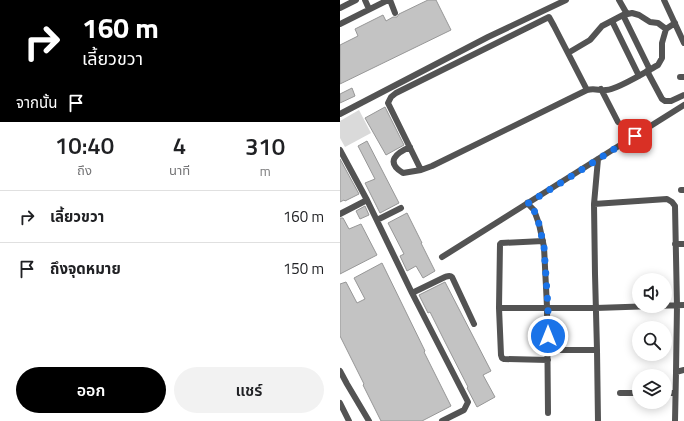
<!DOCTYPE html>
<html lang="th">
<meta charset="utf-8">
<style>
:root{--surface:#fff;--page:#f2f2f2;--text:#202124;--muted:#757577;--line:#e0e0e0;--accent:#000}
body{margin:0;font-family:"Titillium Web","Noto Sans Thai",sans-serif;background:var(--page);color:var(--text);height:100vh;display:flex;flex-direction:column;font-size:15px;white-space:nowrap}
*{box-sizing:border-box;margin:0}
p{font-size:13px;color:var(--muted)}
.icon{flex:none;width:22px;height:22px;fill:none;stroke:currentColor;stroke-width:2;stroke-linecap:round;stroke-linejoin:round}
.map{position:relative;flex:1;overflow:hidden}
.panel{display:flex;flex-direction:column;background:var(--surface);width:340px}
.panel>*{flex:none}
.top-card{background:#000;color:#fff;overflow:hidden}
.fabs{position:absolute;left:292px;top:273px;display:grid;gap:8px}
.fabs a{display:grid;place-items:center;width:40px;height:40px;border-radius:50%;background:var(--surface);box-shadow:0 2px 10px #0003;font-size:20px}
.pin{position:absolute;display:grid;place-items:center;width:34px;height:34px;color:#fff;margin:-17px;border-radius:8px;box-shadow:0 2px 6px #0006}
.me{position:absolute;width:44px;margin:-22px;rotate:0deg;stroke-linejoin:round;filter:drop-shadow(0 0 3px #0008)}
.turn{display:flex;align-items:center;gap:14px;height:84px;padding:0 16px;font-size:18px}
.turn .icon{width:52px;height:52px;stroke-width:2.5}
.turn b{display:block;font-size:28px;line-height:34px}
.then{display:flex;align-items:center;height:38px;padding:0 16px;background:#0003;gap:8px;font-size:15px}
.eta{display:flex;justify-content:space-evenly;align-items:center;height:68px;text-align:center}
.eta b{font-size:24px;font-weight:600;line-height:28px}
.action{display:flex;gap:8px;margin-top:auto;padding:8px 16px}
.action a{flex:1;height:46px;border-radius:24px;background:var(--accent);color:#fff;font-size:16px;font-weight:600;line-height:46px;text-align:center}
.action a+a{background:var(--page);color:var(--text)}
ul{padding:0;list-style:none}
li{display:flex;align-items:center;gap:12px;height:52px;padding:0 16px;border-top:1px solid var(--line)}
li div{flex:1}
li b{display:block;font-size:15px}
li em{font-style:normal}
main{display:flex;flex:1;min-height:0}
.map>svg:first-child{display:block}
.green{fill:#dadada}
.building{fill:#c3c3c3;stroke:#979797}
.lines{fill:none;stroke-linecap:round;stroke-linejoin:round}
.minor{stroke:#535353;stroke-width:6}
.route{stroke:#1a73e8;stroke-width:7;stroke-dasharray:0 12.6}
</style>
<main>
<section class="panel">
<div class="top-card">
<div class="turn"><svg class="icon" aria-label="right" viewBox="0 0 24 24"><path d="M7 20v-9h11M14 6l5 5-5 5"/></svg><div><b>160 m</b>เลี้ยวขวา</div></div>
<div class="then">จากนั้น<svg class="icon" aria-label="arrive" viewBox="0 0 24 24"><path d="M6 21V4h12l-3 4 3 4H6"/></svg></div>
</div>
<div class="eta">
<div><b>10:40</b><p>ถึง</p></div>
<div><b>4</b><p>นาที</p></div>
<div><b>310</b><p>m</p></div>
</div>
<ul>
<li><svg class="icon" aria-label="right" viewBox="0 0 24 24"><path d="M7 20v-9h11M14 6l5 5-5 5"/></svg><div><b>เลี้ยวขวา</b></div><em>160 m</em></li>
<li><svg class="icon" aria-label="arrive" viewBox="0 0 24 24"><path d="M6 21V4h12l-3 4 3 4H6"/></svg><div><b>ถึงจุดหมาย</b></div><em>150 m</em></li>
</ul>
<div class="action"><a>ออก</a><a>แชร์</a></div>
</section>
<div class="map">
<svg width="344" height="421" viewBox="0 0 344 421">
<rect width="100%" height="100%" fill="#fff"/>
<path class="green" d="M19,110L31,133L5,147L0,138V121Z"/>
<path class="building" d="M88,0H96L111,30L0,84V45L18,36L15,29L43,15L46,21L53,17H57L59,14Z
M12,88L15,96L0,103V94Z
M45,107L64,145L46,155L25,118Z
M27,141L59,203L40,213L25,183L35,179L18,146Z
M0,159L19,194L5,201L4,200L0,202Z
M25,206L29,215L20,219L16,211Z
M67,213L82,243H81L95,271L83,278L76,266L67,271L60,256L64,254L48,223Z
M0,218H3L9,229L21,224L37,255L0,274Z
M42,263L85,351L84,352L111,406L82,421H41L23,385L24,384L0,336V284L6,282L17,303L25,299L14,278Z
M105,282L151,371L143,375L155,397L137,407L127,388L128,387L105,342L90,312L88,313L79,295Z"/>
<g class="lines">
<path class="minor" d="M25,0L29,9
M50,0L55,13
M279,0L287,14
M324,0L344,43
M0,8L16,0
M283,15L310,70
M272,21L299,76
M0,24L48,0
M228,53L250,40L262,26L283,15L292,13L299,15L310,22L318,23L326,29
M307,71L322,99L325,101H331L344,95
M340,77H344
M261,89L278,122
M247,90L214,26L209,17L56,93L51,97L48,103L81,170L92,166L247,90C256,88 259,91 266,90C277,90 307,71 318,65L322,58V43L326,29L335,23
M0,114L148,37L226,0
M70,147C56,153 45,162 63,173L81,170
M0,150L27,200
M341,190H344
M187,203L194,210L199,224L204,247L207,307L208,413
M254,204L327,199L332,202L335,206L337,306L336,372L344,370
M0,214L27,200L72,293L128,402L124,410L102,421
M37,220L61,208
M203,241L161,243L160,244L159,308L161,355L162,358L164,359L208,360
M335,244H344
M102,257L344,105
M72,293L105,277C108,276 110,275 112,277L134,324
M159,308H256L344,305
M208,350H257
M0,371L7,384L29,421
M280,393H299
M325,393H335
M0,403L9,421
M258,421L257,350L255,274L254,204L258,159
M335,421L336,372"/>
</g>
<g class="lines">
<path class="route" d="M208,336V307L204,247L199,224L194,210L187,204L295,136"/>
</g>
</svg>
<div class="fabs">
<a><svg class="icon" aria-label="sound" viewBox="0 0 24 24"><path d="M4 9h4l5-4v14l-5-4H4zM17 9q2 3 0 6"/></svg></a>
<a><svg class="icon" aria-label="search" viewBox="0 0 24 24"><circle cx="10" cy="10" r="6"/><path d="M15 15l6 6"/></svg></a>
<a><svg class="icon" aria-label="layers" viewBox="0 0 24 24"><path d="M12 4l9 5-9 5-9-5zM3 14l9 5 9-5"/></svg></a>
</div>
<div class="pin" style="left:295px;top:136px;background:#d93025"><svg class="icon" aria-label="arrive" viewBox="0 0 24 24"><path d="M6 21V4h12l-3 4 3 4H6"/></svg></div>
<svg class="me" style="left:208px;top:336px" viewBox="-20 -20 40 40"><circle r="17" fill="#1a73e8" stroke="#fff" stroke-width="3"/><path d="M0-11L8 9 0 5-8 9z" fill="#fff"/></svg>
</div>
</main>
